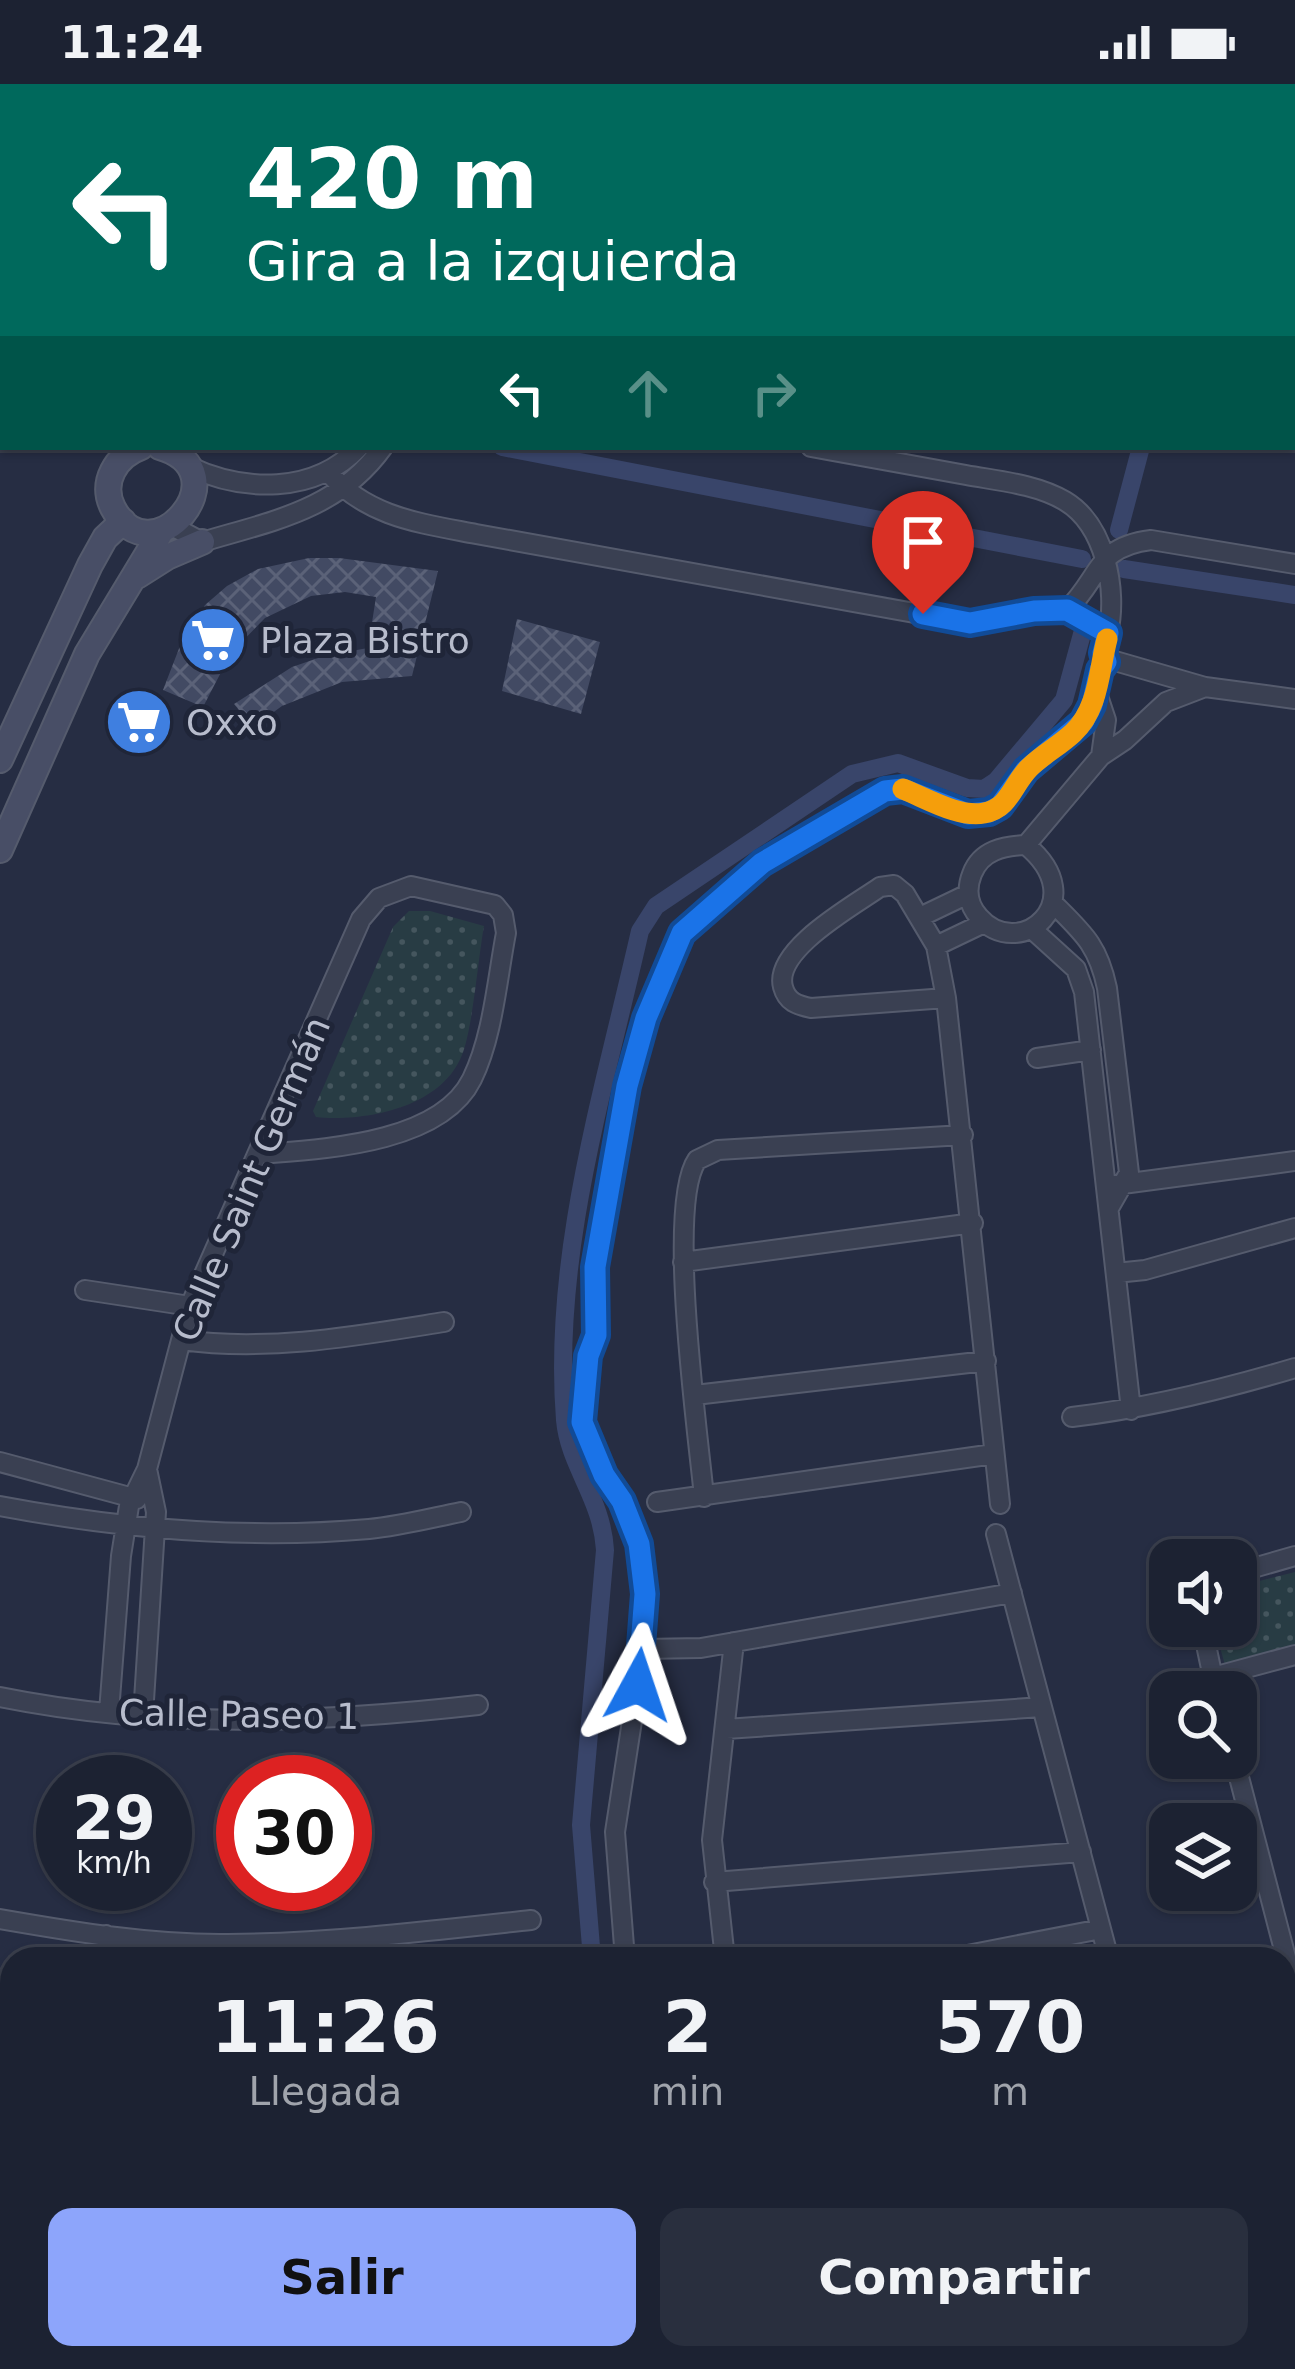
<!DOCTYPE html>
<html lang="es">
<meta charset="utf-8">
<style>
:root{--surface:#1c2232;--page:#292f3e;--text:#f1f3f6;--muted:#a0a4ac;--line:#3a3f4d;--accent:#8da5fb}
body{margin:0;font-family:"DejaVu Sans",sans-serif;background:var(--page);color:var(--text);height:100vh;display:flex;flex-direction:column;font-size:45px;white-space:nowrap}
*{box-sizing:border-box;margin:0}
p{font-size:39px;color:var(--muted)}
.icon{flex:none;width:66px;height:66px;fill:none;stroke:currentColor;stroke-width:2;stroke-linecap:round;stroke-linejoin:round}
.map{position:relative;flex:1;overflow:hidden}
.sheet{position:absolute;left:0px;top:1863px;width:1296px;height:423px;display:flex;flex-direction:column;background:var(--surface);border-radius:36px 36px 0 0;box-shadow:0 3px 9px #0004,0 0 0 3px var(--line)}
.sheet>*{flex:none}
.guide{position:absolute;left:0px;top:0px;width:1296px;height:366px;box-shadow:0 3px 9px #0004,0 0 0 3px var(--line);background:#00695c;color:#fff;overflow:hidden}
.tools{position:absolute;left:1149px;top:1455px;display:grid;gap:24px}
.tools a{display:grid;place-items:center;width:108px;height:108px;border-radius:24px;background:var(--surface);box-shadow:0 3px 9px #0004,0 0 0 3px var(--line);font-size:60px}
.speed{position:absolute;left:36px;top:1671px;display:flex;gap:24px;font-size:60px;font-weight:700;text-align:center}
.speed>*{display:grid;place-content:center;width:156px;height:156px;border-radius:50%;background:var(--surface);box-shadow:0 3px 9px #0004,0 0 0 3px var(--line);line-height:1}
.speed small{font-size:30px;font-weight:400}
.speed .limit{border:18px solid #d22;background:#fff;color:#111}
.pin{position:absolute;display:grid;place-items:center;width:102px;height:102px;color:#fff;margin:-123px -51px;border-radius:50% 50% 50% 0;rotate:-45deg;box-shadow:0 0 12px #0007}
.pin .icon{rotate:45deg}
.me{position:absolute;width:132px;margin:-66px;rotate:5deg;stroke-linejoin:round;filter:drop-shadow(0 0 9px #0008)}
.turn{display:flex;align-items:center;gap:42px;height:252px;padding:0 48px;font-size:54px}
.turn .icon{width:156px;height:156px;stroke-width:2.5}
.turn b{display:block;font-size:84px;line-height:102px}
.lanes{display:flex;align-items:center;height:114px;padding:0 48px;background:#0003;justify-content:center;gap:60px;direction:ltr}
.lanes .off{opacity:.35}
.eta{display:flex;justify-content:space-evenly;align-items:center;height:204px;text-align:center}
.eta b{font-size:72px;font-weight:800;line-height:84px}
.button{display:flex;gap:24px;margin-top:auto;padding:24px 48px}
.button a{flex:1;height:138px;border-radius:24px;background:var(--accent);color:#111;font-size:48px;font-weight:800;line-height:138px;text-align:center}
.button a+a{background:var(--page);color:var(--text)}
.status{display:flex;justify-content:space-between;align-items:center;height:84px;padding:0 60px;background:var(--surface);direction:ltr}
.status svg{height:33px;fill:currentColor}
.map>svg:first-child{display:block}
.grass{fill:url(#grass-dots)}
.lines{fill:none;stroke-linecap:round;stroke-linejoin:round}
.canal{stroke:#39456a;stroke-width:18}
.building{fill:url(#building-cross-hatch)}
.street-casing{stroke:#555b6d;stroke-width:22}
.secondary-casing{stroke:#555b6d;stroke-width:28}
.street{stroke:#3a4052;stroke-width:18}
.secondary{stroke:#484e66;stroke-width:24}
.route-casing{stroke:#114b97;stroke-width:30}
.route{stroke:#1a73e8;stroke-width:21}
.slow{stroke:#f59e0b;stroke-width:21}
.labels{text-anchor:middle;stroke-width:10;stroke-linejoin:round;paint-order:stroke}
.poi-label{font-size:36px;fill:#b7bccc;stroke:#1f2538;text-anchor:start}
.street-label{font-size:36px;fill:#b7bccc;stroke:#1f2538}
</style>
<div class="status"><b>11:24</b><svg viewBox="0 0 49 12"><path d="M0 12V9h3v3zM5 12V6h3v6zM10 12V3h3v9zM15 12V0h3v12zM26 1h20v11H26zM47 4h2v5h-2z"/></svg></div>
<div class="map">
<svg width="1295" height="2285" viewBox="0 0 1295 2285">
<defs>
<pattern id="grass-dots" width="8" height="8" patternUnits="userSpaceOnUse" patternTransform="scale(3)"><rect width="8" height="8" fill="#283c44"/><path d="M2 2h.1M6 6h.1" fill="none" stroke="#45565e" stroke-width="1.8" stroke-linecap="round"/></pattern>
<pattern id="building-cross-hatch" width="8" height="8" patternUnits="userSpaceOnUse" patternTransform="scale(3)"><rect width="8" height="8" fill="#424a63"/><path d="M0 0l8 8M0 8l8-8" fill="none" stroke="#5b6278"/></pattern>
</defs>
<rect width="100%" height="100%" fill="#262d43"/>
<path class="grass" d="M409,827H430L484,842C478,875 473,943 462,971C441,1024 365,1038 316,1033L313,1027L393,843Z
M1295,1488V1560L1225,1581L1214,1542H1236V1503Z"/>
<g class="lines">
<path class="canal" d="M1095,0V3
M0,287L3,288
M502,363L1082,475
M1119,446L1141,363
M1124,485L1295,511
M592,1875L581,1741L605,1466C602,1414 569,1382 565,1336C552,1171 604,1006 640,847L656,822L852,690L898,679L967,704L984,705L996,697L1064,616L1082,550
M712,2274L716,2285"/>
</g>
<path class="building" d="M309,474H339L438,487L412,592L342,598L282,622L253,643L234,620L292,583L324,572L368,564L376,513L345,508L311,512L265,534L231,569L203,623L163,606L180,562L205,521L227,502L258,485Z
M517,535L600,558L581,630L502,607Z"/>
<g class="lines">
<defs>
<path id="street" d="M600,0L601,3
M787,0L788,3
M966,0L967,3
M1293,116L1295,115
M1293,161L1295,162
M811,363C863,372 915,382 966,391C999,397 1036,400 1065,417C1105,441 1118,506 1108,549
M188,382C243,408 314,411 359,363
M328,388C367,433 419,439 476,450L970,539L1067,526L1108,549L1103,569L1106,578
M172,442L202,458C272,437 338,426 383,363
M1067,526C1101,493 1095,463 1151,456L1295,480
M1096,606L1106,636L1101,672
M1026,761C1094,817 1019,879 979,833C968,821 966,805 972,790C981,766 1004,762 1026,761Z
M1026,761L1101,672L1125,656L1166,618L1205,603
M1053,819C1083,849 1098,861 1107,904L1129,1089L1109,1124
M920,833L968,810
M1032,845L1076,885L1084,908L1131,1326
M936,862L984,839
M946,914L811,924C797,921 787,918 783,903C773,866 853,822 880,803L894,801L905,810L936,862L946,914L1000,1420
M1037,974L1091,966
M1115,1101L1295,1077
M683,1178L973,1139
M1116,1189L1145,1186L1295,1144
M85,1206L190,1222
M181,1256C269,1268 356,1252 444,1238
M695,1311L986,1277
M1072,1333C1149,1324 1221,1306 1295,1284
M0,1378L137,1415
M704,1413C698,1349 666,1121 697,1076L718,1066L963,1051
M657,1418L994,1370
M0,1422C122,1445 245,1456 369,1445C400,1442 431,1434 461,1428
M996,1450L1109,1875
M1170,1487L1166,1501L1170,1510
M1236,1489L1295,1472
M1202,1542L1216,1608
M643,1565L701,1564L1012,1509
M1213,1593L1295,1571
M0,1613C158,1645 319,1639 478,1621
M109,1628L121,1472L129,1422L147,1385L190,1222L361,835L379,814L411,802L495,821L503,831L506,849C497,896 493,952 472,995C440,1060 323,1065 260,1070
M143,1632L156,1428L147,1385
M726,1645L1042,1623
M1234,1674L1295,1908
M714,1798L1081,1768
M0,1835C75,1848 152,1861 228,1860C329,1859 430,1847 531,1836
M106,1851L114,1875
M625,1875L615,1748L643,1565L645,1510L639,1459L622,1417L604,1391L582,1338L588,1272L596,1251L595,1183L627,1002L646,934L682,849L762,779L885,707C921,704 958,740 991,727C1012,720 1013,701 1026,686C1047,663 1079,653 1092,622C1099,604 1093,581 1115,577L1205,603L1295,615
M725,1875L712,1756L734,1558
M947,1875L1101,1845
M0,2095L12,2096
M1284,2258L1295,2254
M274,2274L278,2285
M313,2274L317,2285
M1034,2274L1039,2285
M1220,2285L1244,2274"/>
<path id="secondary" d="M301,3L307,0
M0,143L3,142
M0,270L3,271
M0,323H3
M141,363C116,372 100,398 113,424C151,497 245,388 160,363
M137,492L167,473L202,458
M0,676L90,481L105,454L123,437
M0,766L87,570L162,446"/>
</defs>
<use href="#street" class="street-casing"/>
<use href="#secondary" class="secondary-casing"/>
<use href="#street" class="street"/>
<use href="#secondary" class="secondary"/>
</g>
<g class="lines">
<defs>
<path id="route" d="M638,1601L645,1510L639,1460L622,1417L604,1391L582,1338L588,1272L596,1251L595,1183L627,1002L646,934L682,849L762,779L885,707L903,705L968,730L989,728L1000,722L1026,686L1083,638L1092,621L1100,586L1106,578L1103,569L1108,549L1067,526L1034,527L970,539L923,530"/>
</defs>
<use href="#route" class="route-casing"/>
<use href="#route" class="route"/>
<path class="slow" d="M903,705C926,714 959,734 984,729C1010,724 1012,701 1029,684C1042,671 1059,662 1073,649C1099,625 1099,585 1107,555"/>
</g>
<defs>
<symbol id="supermarket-disc" viewBox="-11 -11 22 22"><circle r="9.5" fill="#3f7fe0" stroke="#1f2538"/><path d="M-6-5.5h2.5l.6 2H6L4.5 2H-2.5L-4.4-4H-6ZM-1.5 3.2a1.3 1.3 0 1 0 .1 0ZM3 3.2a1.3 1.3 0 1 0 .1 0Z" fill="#fff"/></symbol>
</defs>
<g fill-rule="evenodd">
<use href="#supermarket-disc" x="175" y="518" width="76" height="76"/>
<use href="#supermarket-disc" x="101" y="600" width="76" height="76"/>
</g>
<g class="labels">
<g class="poi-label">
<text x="260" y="569">Plaza Bistro</text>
<text x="186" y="651">Oxxo</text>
</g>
<g class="street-label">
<text transform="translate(251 1095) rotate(-67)" y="13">Calle Saint Germán</text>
<text transform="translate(239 1630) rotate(1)" y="13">Calle Paseo 1</text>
</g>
</g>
</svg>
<div class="tools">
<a><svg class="icon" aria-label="sound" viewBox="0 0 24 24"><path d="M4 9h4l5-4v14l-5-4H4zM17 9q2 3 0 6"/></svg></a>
<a><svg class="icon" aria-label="search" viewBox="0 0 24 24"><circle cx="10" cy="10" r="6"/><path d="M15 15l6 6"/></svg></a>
<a><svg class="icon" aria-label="layers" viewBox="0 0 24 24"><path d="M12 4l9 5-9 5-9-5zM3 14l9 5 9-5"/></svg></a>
</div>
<div class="speed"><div>29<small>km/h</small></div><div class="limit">30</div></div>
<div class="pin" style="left:923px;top:530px;background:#d93025"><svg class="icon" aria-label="arrive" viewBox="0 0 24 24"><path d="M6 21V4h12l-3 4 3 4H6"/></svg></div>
<svg class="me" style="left:638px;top:1601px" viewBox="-20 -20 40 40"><path d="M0-17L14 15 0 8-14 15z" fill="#1a73e8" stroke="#fff" stroke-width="4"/></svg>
<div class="guide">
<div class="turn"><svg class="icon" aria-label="left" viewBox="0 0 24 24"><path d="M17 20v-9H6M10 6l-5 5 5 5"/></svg><div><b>420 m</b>Gira a la izquierda</div></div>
<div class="lanes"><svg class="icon" aria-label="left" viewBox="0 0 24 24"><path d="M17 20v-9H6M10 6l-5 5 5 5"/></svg><svg class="icon off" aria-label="ahead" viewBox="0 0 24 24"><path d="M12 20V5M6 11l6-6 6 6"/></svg><svg class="icon off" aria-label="right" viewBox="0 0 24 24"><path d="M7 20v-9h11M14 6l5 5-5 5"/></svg></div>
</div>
<section class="sheet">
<div class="eta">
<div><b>11:26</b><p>Llegada</p></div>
<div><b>2</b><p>min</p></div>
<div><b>570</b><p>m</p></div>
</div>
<div class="button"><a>Salir</a><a>Compartir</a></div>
</section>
</div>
